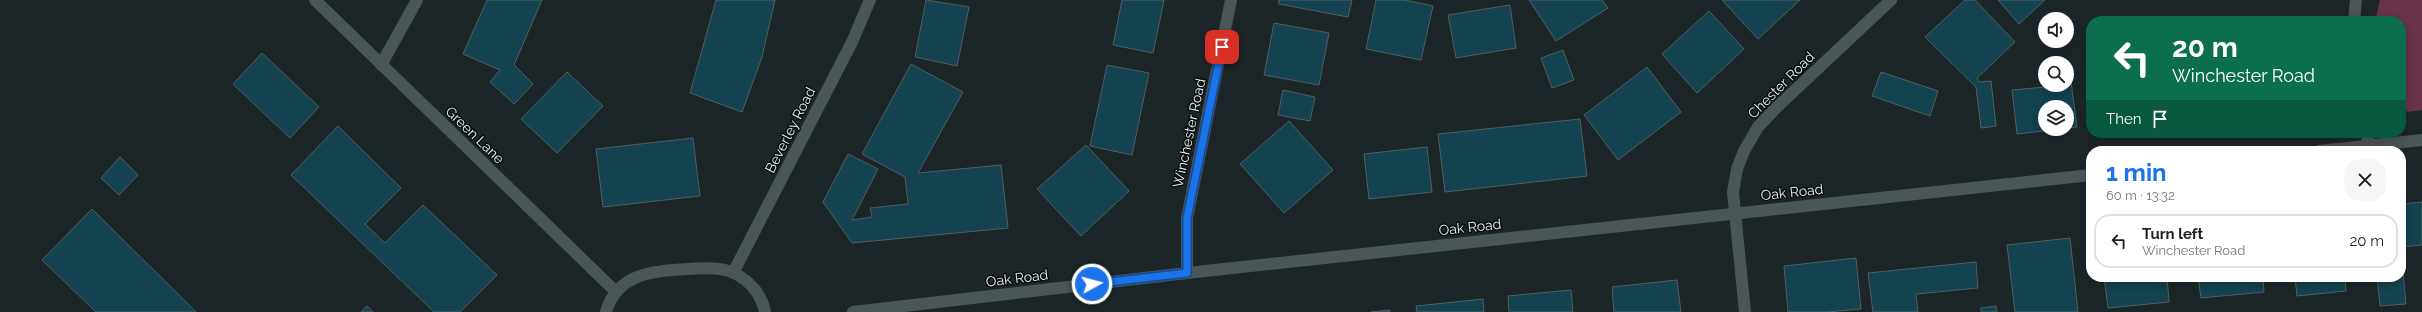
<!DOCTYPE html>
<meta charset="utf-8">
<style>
:root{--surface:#fff;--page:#f6f6f6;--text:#202124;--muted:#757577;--line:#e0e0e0;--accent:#1a73e8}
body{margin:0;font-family:Raleway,sans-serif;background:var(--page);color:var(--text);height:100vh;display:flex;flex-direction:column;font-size:15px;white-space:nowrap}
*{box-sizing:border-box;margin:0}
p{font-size:13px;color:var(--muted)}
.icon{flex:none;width:22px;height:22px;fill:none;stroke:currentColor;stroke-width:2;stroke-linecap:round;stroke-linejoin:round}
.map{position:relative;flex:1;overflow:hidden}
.details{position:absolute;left:2086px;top:146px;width:320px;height:136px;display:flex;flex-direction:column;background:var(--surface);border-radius:16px;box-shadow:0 2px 10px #0003}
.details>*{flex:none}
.guide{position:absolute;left:2086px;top:16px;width:320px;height:122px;border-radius:16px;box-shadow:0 2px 10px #0003;background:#0b6e4f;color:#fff;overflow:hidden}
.buttons{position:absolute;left:2038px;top:12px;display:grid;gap:8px}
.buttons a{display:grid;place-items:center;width:36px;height:36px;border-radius:50%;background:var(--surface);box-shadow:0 2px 10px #0003;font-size:20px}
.pin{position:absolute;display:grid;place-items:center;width:34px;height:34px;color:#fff;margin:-17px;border-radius:8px;box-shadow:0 2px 6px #0006}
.me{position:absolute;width:44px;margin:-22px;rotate:83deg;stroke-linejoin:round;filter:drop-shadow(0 0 3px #0008)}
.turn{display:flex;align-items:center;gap:14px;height:84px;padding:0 20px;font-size:18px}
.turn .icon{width:52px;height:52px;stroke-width:2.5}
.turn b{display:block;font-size:28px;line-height:34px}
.then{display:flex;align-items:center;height:38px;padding:0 20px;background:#0003;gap:8px;font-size:15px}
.round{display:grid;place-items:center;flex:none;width:42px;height:42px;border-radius:16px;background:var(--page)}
.head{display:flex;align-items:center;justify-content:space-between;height:68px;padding:0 20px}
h1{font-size:24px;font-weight:700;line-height:30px;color:var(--accent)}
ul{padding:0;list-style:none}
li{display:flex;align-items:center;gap:12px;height:54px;margin:0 8px 6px;padding:0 12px;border:2px solid var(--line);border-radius:16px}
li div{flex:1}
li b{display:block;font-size:15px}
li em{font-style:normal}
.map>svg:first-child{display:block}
.green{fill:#68324b}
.building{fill:#12434e;stroke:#535e61}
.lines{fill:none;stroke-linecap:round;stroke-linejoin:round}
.street{stroke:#4b5659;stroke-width:12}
.route-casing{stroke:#114b97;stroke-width:10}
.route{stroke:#1a73e8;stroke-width:7}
.labels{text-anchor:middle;stroke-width:3;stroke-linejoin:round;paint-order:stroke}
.street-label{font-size:14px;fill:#eaf0f2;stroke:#0a0e0f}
</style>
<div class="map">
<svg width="2422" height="312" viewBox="0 0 2422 312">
<rect width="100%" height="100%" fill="#1c2629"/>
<path class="green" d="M2380,0H2422V110L2408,112L2401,108V21H2375Z"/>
<path class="building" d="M487,0H542L514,65L533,84L514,104L490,82L500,70L463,54Z
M716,0H775L762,57L742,112L690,93Z
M926,0L969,7L957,66L915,57Z
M1122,0H1164L1153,53L1113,45Z
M1279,0H1352L1348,17L1279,4Z
M1376,0H1405L1433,6L1421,60L1366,49Z
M1529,0H1602L1608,8L1556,41Z
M1722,0H1800L1758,39Z
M1965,0H1975L2015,42L1977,78L1979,82L1991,81L1996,126L1981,128L1976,87L1925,37Z
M1998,0H2045L2019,24Z
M1510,5L1516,48L1456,58L1448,15Z
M1709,11L1744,49L1697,93L1662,54Z
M1274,23L1329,33L1319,85L1264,75Z
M1563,50L1574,80L1552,88L1541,58Z
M262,53L319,107L290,138L233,84Z
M911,64L963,92L918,173L1001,165L1008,228L852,243L823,202L848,154L878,169L852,220L872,217L870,208L908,204L905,177L862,154Z
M1107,65L1149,73L1132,155L1090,146Z
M1647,67L1681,112L1618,160L1584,115Z
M567,72L603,106L557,153L521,119Z
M1881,72L1938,91L1930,116L1872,96Z
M2088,80H2091V102Z
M2071,82L2077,127L2067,128V107H2045V129H2061L2017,134L2012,90L2067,85V83Z
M1283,90L1315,97L1310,121L1278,115Z
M1580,119L1587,176L1445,192L1438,134Z
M1289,121L1333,170L1284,213L1240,164Z
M338,126L401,188L365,224L385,243L423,205L497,275L460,312H434L291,175Z
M693,138L700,196L603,207L596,149Z
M1086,145L1129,191L1081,236L1037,189Z
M1427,147L1432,192L1369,199L1364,154Z
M120,157L138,175L119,195L101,178Z
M2422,202V245L2401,247V204Z
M92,209L196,312H96L42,260Z
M2070,238L2078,312H2015L2007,245Z
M1856,258L1861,309L1827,312H1788L1784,266Z
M1976,262L1978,288L1916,294L1918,312H1873L1868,273Z
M2401,271H2403L2406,304L2380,306L2377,277H2401Z
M2104,277H2167L2169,302L2108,308Z
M2198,277H2263L2264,292L2201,298Z
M2295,277H2345L2346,291L2297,296Z
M1677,280L1681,312H1614L1612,287Z
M1571,290L1573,312H1509L1508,296Z
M1483,299L1484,312H1417L1416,306Z
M367,306L373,312H361Z
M1996,306L1997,312H1981V308Z
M1390,310V312H1371Z"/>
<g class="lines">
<path class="street" d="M315,0L616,292
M2354,21L2356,0
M381,65L417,0
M2367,133L2369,146
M2319,151L2422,140
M733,273L852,42L870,0
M1187,273V218L1231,0
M606,312C617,273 654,271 688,269C702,268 722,267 734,273C750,281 762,295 765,312
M853,312L1187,273L2091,175
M1745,312L1733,192L1737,169L1744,151L1758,127L1776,108L1891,0"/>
</g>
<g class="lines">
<defs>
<path id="route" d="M1092,284L1187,273V218L1222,47"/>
</defs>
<use href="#route" class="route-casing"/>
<use href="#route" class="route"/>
</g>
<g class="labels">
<g class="street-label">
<text transform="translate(1781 85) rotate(-45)" y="5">Chester Road</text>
<text transform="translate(790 130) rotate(-63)" y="5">Beverley Road</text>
<text transform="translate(1189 133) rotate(-78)" y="5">Winchester Road</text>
<text transform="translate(475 135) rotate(44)" y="5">Green Lane</text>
<text transform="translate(1792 192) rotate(-6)" y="5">Oak Road</text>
<text transform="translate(1470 227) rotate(-6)" y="5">Oak Road</text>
<text transform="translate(1017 278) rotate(-7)" y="5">Oak Road</text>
</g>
</g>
</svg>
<div class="buttons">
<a><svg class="icon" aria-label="sound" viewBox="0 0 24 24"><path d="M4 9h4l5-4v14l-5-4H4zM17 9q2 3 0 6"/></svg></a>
<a><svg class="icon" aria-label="search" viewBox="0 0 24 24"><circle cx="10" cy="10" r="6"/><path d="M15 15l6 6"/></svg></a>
<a><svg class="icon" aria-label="layers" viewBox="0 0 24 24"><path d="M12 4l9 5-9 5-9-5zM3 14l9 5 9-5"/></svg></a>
</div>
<div class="pin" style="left:1222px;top:47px;background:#d93025"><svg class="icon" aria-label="arrive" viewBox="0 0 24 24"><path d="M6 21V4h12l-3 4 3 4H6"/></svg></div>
<svg class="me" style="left:1092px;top:284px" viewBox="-20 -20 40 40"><circle r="17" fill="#1a73e8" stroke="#fff" stroke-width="3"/><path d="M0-11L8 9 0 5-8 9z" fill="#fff"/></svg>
<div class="guide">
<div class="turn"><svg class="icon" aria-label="left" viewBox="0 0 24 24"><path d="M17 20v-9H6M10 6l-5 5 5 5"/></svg><div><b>20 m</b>Winchester Road</div></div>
<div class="then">Then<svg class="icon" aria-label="arrive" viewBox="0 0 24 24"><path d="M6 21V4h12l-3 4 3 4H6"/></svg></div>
</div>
<section class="details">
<div class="head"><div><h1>1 min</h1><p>60 m · 13:32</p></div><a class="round"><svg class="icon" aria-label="close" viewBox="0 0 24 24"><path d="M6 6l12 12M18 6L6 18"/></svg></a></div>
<ul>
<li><svg class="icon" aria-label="left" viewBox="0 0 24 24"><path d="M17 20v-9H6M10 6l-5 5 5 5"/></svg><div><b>Turn left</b><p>Winchester Road</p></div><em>20 m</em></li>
</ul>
</section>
</div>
